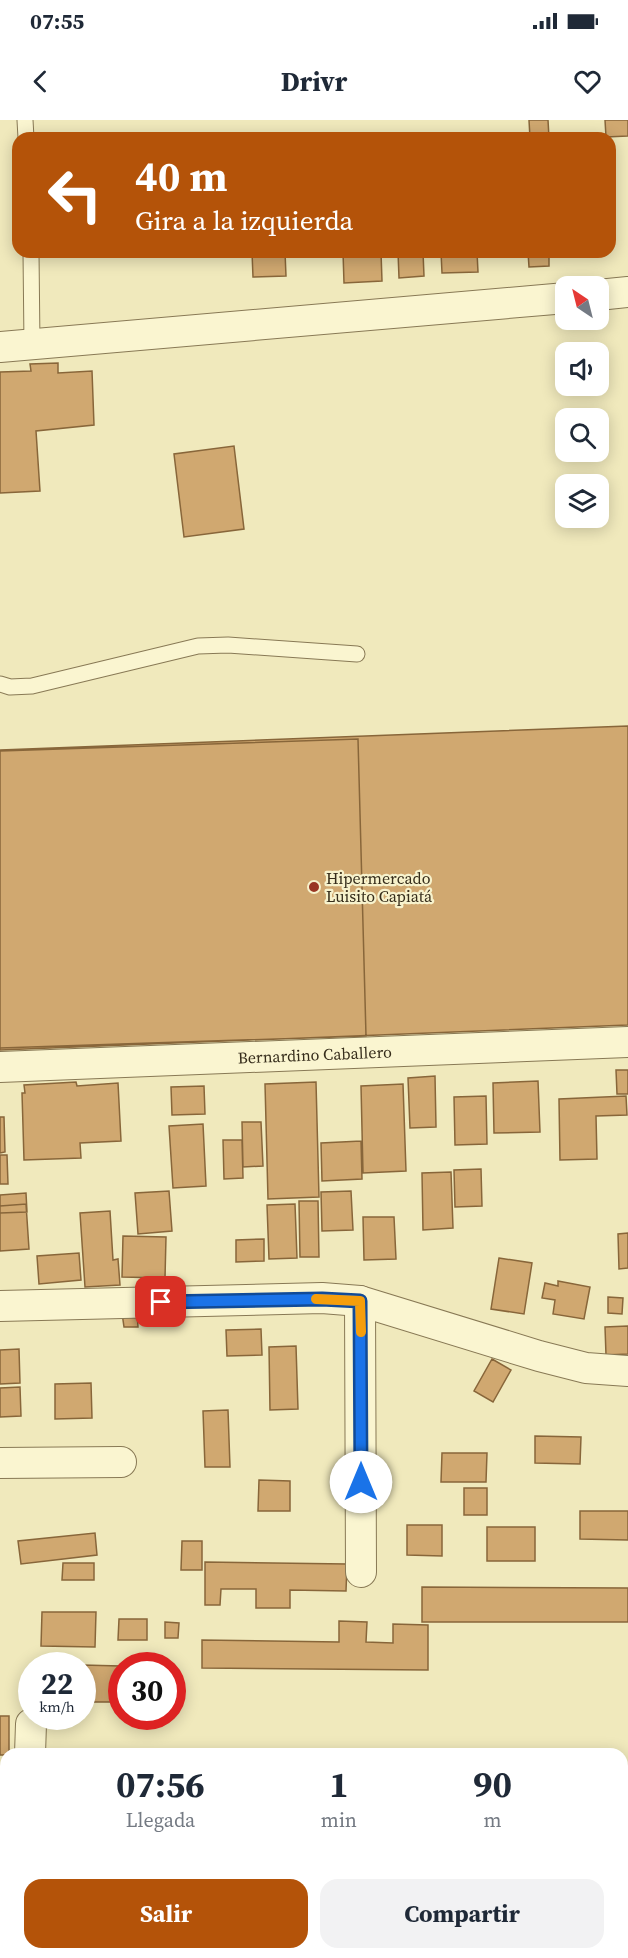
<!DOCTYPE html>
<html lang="es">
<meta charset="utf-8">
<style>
:root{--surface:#fff;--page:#f2f2f3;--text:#1f2937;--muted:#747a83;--accent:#b45309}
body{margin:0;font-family:"Source Serif 4",serif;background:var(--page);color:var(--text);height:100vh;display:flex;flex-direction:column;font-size:22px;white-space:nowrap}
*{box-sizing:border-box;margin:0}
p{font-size:20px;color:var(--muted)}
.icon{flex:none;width:33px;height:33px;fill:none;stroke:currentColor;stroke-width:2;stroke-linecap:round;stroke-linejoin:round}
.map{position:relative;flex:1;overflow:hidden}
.details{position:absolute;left:0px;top:1628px;width:628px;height:212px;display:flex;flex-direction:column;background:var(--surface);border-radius:18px 18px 0 0;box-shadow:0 3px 15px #0003}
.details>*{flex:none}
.banner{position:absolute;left:12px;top:12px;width:604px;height:126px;border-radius:18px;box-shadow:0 3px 15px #0003;background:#b45309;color:#fff;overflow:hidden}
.needle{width:39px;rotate:325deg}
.tools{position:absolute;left:555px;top:156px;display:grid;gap:12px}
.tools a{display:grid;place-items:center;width:54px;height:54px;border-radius:12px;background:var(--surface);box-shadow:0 3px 15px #0003;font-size:30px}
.speed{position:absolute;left:18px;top:1532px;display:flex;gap:12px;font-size:30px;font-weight:700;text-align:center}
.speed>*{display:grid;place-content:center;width:78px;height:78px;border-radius:50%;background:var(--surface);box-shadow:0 3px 15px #0003;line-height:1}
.speed small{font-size:15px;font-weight:400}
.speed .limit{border:9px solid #d22;background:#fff;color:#111}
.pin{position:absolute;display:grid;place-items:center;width:51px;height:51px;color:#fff;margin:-26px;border-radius:12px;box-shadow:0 3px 9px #0006}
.me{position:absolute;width:66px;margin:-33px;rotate:0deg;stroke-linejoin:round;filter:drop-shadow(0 0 4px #0008)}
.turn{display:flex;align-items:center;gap:21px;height:126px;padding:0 24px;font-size:27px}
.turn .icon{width:78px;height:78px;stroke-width:2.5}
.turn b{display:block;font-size:42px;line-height:51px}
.eta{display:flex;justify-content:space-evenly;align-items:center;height:102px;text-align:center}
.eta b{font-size:36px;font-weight:700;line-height:42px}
.button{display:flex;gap:12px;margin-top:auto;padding:12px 24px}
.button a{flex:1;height:69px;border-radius:18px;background:var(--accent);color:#fff;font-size:24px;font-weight:700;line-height:69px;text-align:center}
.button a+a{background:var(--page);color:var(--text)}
.status{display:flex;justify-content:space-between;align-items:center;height:42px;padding:0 30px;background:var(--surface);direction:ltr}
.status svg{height:16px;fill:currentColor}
header{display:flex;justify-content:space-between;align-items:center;height:78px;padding:0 24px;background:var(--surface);font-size:27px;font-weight:700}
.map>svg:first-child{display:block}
.building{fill:#d0a870;stroke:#88663a;stroke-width:1.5}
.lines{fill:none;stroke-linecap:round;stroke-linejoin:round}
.service-casing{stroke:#887955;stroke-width:17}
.minor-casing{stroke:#887955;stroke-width:32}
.service{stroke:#faf5d0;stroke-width:15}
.minor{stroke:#faf5d0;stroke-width:30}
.route-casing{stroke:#114b97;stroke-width:15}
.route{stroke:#1a73e8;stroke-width:10}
.slow{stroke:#f59e0b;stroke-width:10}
.poi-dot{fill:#993623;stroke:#f7f2cc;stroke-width:2}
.labels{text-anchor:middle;stroke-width:4.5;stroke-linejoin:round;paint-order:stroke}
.poi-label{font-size:16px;fill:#362d1b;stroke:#f7f2cc;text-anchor:start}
.street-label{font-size:16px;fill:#362d1b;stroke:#f7f2cc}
</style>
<div class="status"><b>07:55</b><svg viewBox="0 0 49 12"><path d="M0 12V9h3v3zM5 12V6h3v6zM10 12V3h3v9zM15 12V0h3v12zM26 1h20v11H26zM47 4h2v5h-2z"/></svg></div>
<header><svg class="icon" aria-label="back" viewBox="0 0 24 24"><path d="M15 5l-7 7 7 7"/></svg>Drivr<svg class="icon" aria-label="heart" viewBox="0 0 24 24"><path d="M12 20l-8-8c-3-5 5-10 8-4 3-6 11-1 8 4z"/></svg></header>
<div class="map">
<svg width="628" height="1838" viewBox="0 0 628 1838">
<rect width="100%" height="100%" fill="#f0e9bc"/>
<path class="building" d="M529,0H548L549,18H530Z
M605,0H628V16L606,17Z
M252,132H285L286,156L253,157Z
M343,132H381L382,161L344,163Z
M398,132H423L424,156L399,158Z
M441,132H477L478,152L442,153Z
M528,132H549V146L529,147Z
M58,243V253L92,251L94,305L36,311L40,371L0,373V252L31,251L30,244Z
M234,326L244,409L184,417L174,334Z
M628,606V905L0,930V630Z
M358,619L366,916L0,928V631Z
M616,950H628V974H617Z
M435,956L436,1007L410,1008L408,958Z
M538,961L540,1012L494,1013L493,963Z
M76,962L77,966L118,963L121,1021L80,1023L81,1038L24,1040L22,973H25L24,965Z
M316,962L319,1077L268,1079L265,964Z
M403,964L406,1051L363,1053L361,966Z
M204,966L205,994L172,995L171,967Z
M486,976L487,1024L455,1025L454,977Z
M626,976L627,995L596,996L597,1039L560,1040L559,979Z
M0,997H4L5,1032L0,1033Z
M242,1002H261L263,1046L243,1047Z
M203,1004L206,1066L173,1068L169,1006Z
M223,1020H242L243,1058L224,1059Z
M361,1021L362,1059L322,1061L321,1023Z
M0,1035H7L8,1064H0Z
M481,1049L482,1086L455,1087L454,1050Z
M451,1052L453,1108L423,1110L422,1053Z
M169,1071L172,1111L138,1114L135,1073Z
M351,1071L353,1110L322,1111L321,1072Z
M26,1073L27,1092L0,1093V1075Z
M299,1081H318L319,1137H300Z
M26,1084L29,1129L0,1131V1086Z
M295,1084L297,1138L269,1139L267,1085Z
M110,1091L113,1140L118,1139L120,1165L85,1167L80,1093Z
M363,1097H394L396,1139L364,1140Z
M628,1113V1148L619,1149L618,1114Z
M123,1116L166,1117L165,1158L122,1157Z
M264,1119V1141L236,1142V1120Z
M79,1133L81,1160L39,1164L37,1136Z
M499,1138L532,1143L524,1194L491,1189Z
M558,1161L590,1167L584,1199L553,1194L555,1180L542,1178L545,1163L558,1166Z
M608,1177L623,1178L622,1194L608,1193Z
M137,1192L138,1207H124L122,1193Z
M628,1206V1234L606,1235L605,1207Z
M261,1209L262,1235L227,1236L226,1210Z
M296,1226L298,1289L270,1290L269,1227Z
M19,1229L20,1263L0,1264V1230Z
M492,1239L511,1250L493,1282L474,1271Z
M91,1263L92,1298L55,1299V1264Z
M20,1267L21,1296L0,1297V1268Z
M228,1290L230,1347H205L203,1291Z
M535,1316L581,1317L580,1344L535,1343Z
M442,1333H487L486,1362H441Z
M259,1360L290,1361V1391H258Z
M464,1368H487V1395H464Z
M580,1391H628V1420L580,1419Z
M407,1405H442V1436L407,1435Z
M487,1407H535V1441H487Z
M95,1413L97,1435L21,1444L18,1421Z
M182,1421H202V1450H181Z
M205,1442L347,1444L346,1471L290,1470V1488H256V1469H221L220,1485H205Z
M63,1443H94V1460H62Z
M422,1467L628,1468V1502H422Z
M42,1492H96L95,1527L41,1526Z
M119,1499H147V1520H118Z
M339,1501L367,1502L366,1522L393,1523V1504L428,1505V1550L202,1548V1520L339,1522Z
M165,1502L179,1503L178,1518H165Z
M82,1545L120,1546L119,1582H82Z
M0,1596H9V1634L6,1635H0Z
M622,1821H628V1838H515V1833H622Z
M37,1833H66V1838H36Z
M267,1833H305V1838H266Z
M448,1833H511V1838H448Z"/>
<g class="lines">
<defs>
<path id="service" d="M25,0L26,18
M31,132L32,224
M0,564L10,567L32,566L198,526L228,525L357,534"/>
<g id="minor">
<path d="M598,175L628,172"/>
<path d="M0,227L566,178"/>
<path id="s1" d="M0,947L628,922"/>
<path d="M360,1181L361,1452"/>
<path d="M0,1186L322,1178L360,1181L539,1236L586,1248L628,1251"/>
<path d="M0,1343L121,1342"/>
<path d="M30,1634L31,1604"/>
<path d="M25,1838V1833"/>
</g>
</defs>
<use href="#service" class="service-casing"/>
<use href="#minor" class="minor-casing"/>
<use href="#service" class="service"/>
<use href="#minor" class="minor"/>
</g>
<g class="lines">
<defs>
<path id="route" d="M161,1182L322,1179L360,1181L361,1362"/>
</defs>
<use href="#route" class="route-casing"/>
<use href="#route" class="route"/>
<path class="slow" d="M316,1179L360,1181L361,1212"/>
</g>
<circle class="poi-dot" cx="314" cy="767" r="6"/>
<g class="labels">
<g class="poi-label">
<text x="326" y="764">Hipermercado<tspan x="326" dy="18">Luisito Capiatá</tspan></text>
</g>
<g class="street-label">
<text dy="6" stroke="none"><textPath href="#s1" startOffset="315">Bernardino Caballero</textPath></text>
</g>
</g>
</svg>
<div class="tools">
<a><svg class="needle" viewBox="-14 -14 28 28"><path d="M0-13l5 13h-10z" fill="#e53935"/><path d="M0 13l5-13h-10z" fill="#747a83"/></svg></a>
<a><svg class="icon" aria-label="sound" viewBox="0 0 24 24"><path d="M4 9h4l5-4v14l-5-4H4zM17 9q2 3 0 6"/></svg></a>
<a><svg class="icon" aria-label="search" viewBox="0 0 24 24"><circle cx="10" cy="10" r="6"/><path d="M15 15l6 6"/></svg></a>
<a><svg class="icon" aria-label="layers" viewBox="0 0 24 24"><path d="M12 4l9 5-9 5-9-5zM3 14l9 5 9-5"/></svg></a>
</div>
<div class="speed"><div>22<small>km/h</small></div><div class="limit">30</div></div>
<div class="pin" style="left:161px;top:1182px;background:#d93025"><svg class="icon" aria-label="arrive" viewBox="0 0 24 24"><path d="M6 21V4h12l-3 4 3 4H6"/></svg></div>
<svg class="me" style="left:361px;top:1362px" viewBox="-20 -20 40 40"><circle r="19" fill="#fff"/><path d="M0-13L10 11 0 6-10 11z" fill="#1a73e8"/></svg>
<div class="banner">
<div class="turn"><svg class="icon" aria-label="left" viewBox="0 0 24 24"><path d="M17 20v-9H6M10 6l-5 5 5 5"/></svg><div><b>40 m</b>Gira a la izquierda</div></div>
</div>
<section class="details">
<div class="eta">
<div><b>07:56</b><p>Llegada</p></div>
<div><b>1</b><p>min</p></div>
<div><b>90</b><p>m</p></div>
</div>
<div class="button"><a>Salir</a><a>Compartir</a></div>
</section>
</div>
